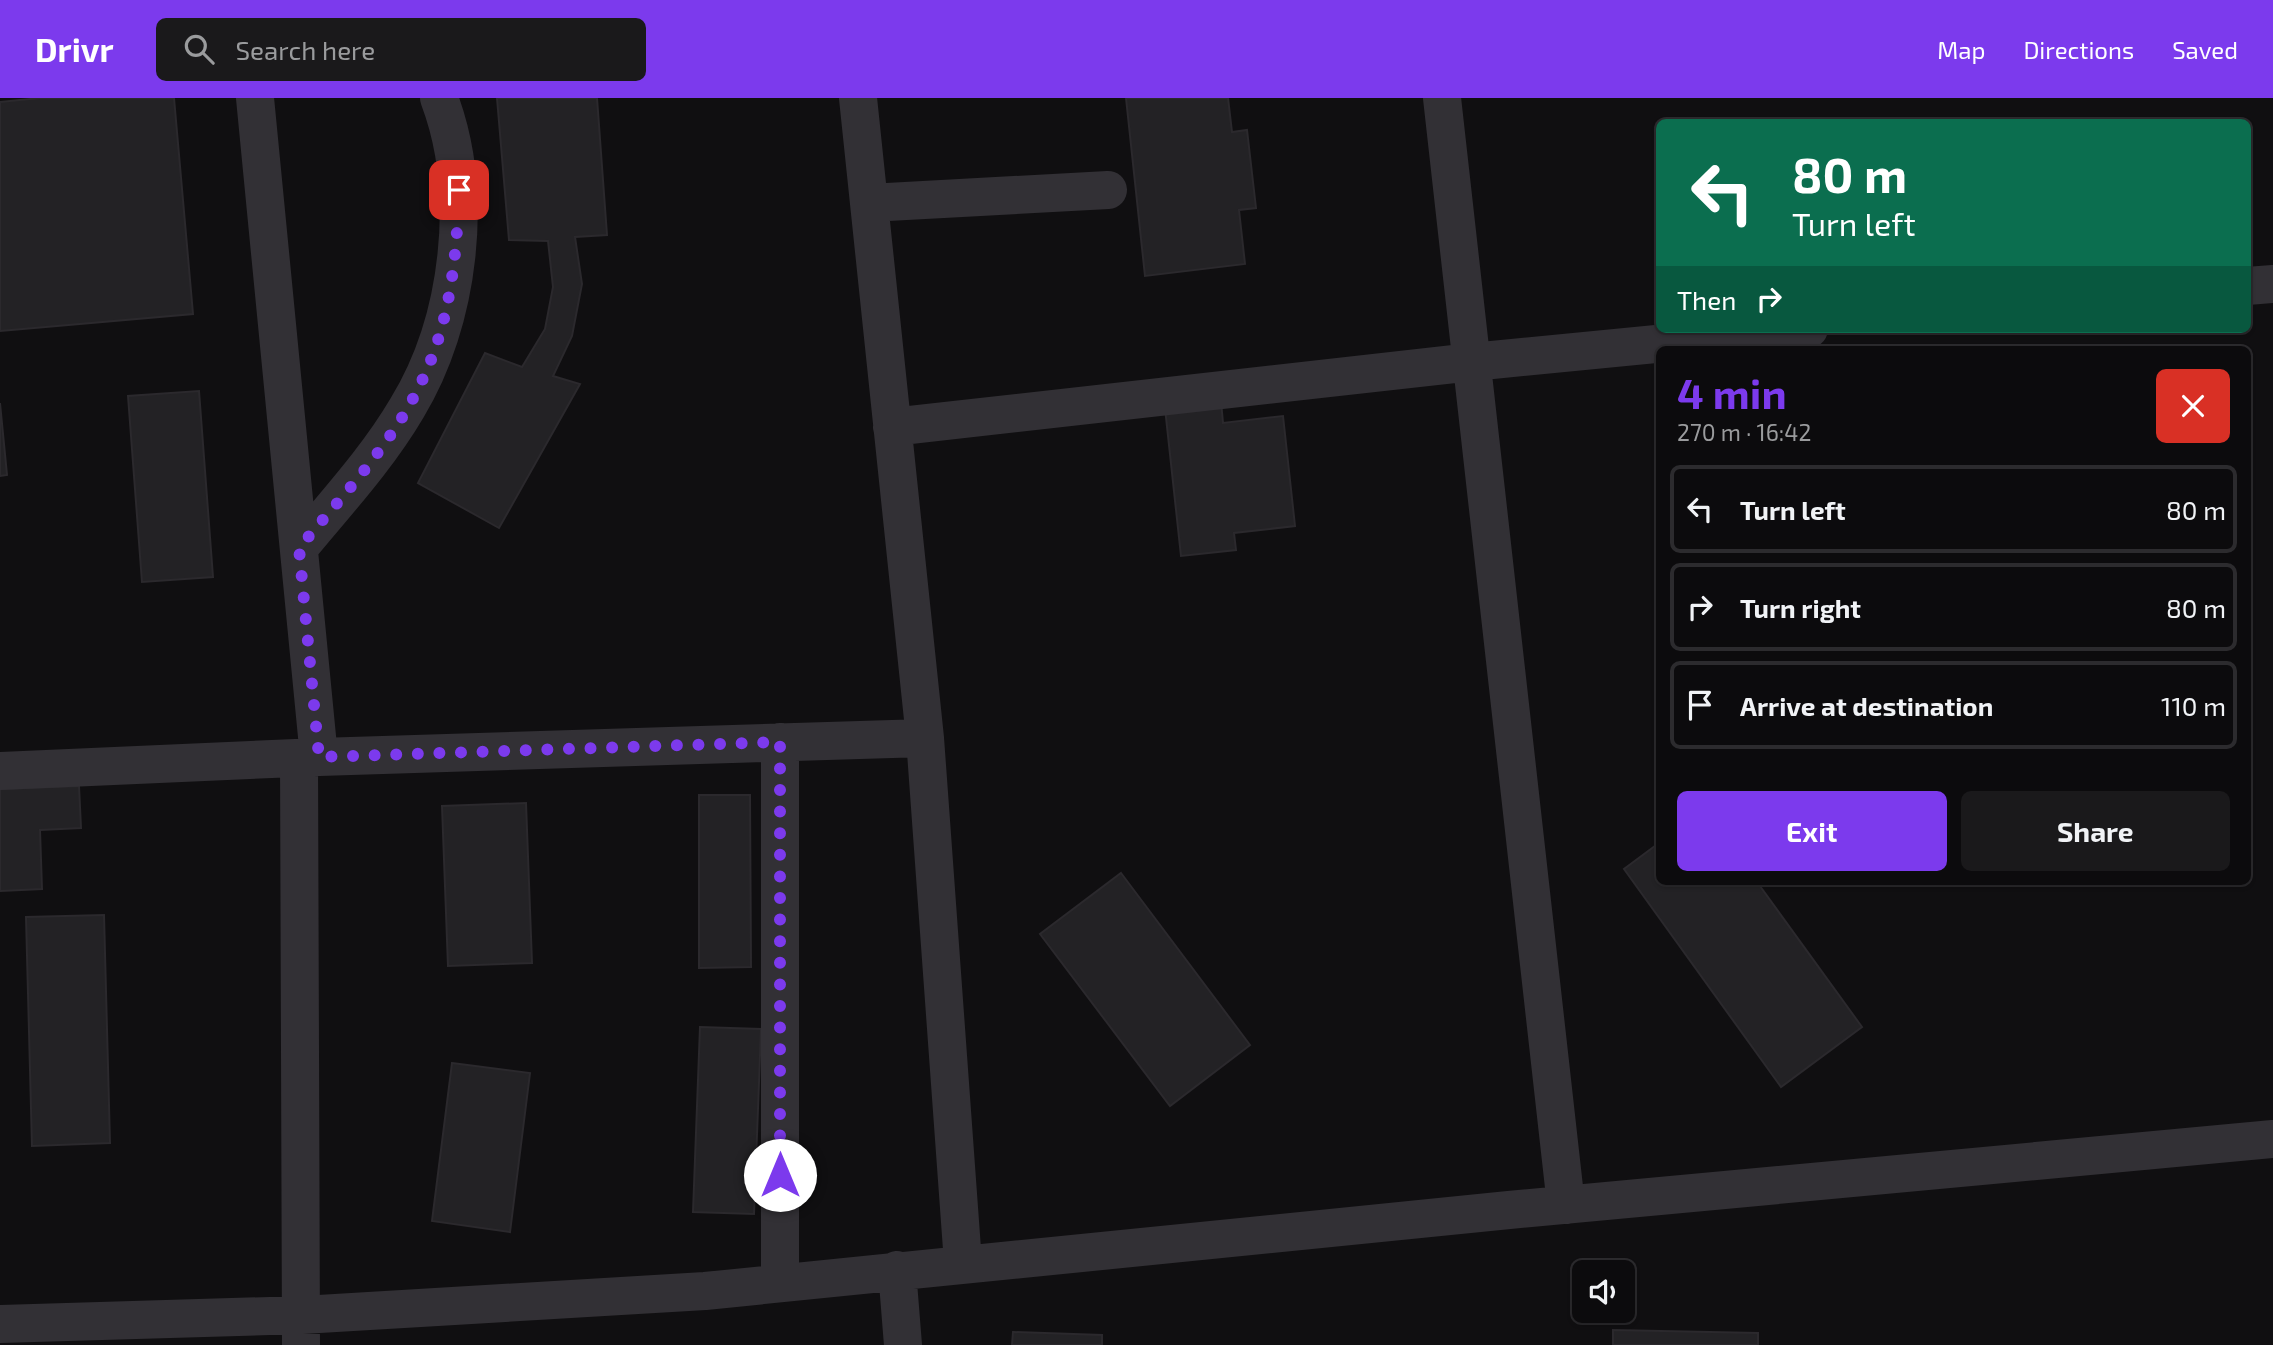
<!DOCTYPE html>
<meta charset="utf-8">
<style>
:root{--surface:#0c0b0d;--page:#1a191b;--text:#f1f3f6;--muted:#9a9b9d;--line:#2c2b2e;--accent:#7c3aed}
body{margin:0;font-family:"Exo 2",sans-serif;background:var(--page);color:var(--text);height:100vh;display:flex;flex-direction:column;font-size:26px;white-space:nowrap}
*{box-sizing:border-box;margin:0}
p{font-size:23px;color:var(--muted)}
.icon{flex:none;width:38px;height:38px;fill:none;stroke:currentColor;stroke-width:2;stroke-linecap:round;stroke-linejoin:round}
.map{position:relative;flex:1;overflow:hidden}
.side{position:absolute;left:1656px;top:248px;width:595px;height:539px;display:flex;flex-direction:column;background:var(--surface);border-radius:10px;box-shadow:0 2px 5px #0004,0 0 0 2px var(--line)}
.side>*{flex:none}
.guide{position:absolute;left:1656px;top:21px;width:595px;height:214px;border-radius:10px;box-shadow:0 2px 5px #0004,0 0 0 2px var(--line);background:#0b6e4f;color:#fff;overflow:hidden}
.fabs{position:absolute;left:1572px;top:1162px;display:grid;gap:14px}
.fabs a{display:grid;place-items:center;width:63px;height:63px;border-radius:10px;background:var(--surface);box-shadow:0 2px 5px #0004,0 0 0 2px var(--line);font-size:35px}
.pin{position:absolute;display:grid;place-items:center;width:60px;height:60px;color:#fff;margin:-30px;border-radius:14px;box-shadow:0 4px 10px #0006}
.me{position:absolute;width:77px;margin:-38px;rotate:0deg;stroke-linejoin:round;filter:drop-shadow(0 0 5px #0008)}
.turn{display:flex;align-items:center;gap:24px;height:147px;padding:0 21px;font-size:32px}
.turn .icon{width:91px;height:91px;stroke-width:2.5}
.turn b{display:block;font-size:49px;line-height:60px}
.then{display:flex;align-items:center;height:66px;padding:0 21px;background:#0003;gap:14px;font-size:26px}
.round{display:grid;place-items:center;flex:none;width:74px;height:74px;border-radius:10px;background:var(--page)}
.headline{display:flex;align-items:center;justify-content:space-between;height:119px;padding:0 21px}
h1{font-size:42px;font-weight:700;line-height:52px;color:var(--accent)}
.cta{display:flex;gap:14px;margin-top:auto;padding:14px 21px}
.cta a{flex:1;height:80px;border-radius:10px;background:var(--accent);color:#fff;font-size:28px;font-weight:700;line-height:80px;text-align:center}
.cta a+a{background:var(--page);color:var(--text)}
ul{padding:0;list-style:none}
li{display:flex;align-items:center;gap:21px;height:88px;margin:0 14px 10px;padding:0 7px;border:4px solid var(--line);border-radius:10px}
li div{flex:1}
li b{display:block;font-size:26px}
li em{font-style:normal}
header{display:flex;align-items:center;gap:42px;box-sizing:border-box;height:98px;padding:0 35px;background:var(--accent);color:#fff}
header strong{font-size:33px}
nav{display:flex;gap:38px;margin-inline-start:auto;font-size:24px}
.search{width:490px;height:63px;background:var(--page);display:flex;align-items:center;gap:18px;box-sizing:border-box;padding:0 24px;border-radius:10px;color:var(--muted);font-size:26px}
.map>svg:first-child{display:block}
.building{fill:#232225;stroke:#2b292d;stroke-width:2}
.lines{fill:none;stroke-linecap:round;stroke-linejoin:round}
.minor{stroke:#323035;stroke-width:38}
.route{stroke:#7c3aed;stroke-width:12;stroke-dasharray:0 21.6}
</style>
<header>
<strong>Drivr</strong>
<div class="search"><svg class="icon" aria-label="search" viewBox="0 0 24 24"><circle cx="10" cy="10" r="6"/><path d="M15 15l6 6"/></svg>Search here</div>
<nav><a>Map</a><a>Directions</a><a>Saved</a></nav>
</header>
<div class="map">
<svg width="2273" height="1247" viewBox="0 0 2273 1247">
<rect width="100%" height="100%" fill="#100f11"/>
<path class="building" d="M40,0H174L193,216L0,233V4Z
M497,0H597L607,137L575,139L582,186L572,238L553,278L580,286L499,430L418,385L485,255L522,269L545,231L553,189L548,143L509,142Z
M1126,0H1228L1232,34L1247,32L1256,110L1239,112L1245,166L1145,178Z
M199,293L213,479L142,484L128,298Z
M1221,303L1223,325L1283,318L1295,428L1234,435L1236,452L1181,458L1165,310Z
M0,305L7,377L0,378Z
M79,688L81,730L40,732L42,791L0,793V691Z
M699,697H750L751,869L699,870Z
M526,705L532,865L448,868L442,708Z
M1659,745V784H1757L1862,929L1781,989L1624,771Z
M1121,775L1250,947L1170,1008L1040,836Z
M104,817L110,1045L32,1048L26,819Z
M700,929L761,931L754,1116L693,1114Z
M452,965L530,975L510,1134L432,1123Z
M1613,1232L1758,1235V1247H1613Z
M1013,1234L1102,1237V1247H1012Z"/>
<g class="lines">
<path class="minor" d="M255,0L319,659
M858,0L925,640L963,1165
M1442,0L1566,1107
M869,105L1108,92
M2247,188L2273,186
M892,329L1472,264L1809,231
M299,450C336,405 377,361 407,310C460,223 475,95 439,0
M780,644V1185
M299,660L301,1247
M0,673L319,659L925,640
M897,1172L903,1247
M0,1226L302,1217L705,1193L1509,1112L2273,1041"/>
</g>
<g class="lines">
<path class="route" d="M459,92C457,154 451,219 425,276C397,341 344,396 299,450L319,659L780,644V1077"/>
</g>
</svg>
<div class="fabs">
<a><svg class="icon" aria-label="sound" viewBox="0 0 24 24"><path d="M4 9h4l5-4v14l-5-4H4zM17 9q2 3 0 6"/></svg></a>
</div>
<div class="pin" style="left:459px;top:92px;background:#d93025"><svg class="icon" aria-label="arrive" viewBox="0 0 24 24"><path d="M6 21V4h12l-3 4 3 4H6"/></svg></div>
<svg class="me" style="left:780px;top:1077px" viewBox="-20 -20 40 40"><circle r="19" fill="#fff"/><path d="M0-13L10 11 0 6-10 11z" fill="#7c3aed"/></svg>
<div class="guide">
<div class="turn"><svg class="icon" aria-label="left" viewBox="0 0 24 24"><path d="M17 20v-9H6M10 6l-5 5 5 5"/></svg><div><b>80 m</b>Turn left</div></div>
<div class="then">Then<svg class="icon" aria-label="right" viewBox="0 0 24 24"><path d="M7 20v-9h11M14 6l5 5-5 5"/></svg></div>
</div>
<section class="side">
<div class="headline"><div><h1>4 min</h1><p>270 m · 16:42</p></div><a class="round" style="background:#d93025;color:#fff"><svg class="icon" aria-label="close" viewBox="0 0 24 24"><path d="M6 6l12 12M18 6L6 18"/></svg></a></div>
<ul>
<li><svg class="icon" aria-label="left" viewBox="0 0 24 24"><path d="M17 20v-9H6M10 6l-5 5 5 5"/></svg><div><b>Turn left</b></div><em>80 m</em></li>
<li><svg class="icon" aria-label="right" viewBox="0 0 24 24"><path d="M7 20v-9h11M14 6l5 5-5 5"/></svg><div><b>Turn right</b></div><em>80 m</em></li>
<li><svg class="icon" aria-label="arrive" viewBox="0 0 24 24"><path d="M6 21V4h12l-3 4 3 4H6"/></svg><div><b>Arrive at destination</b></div><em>110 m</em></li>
</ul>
<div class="cta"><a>Exit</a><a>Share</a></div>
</section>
</div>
